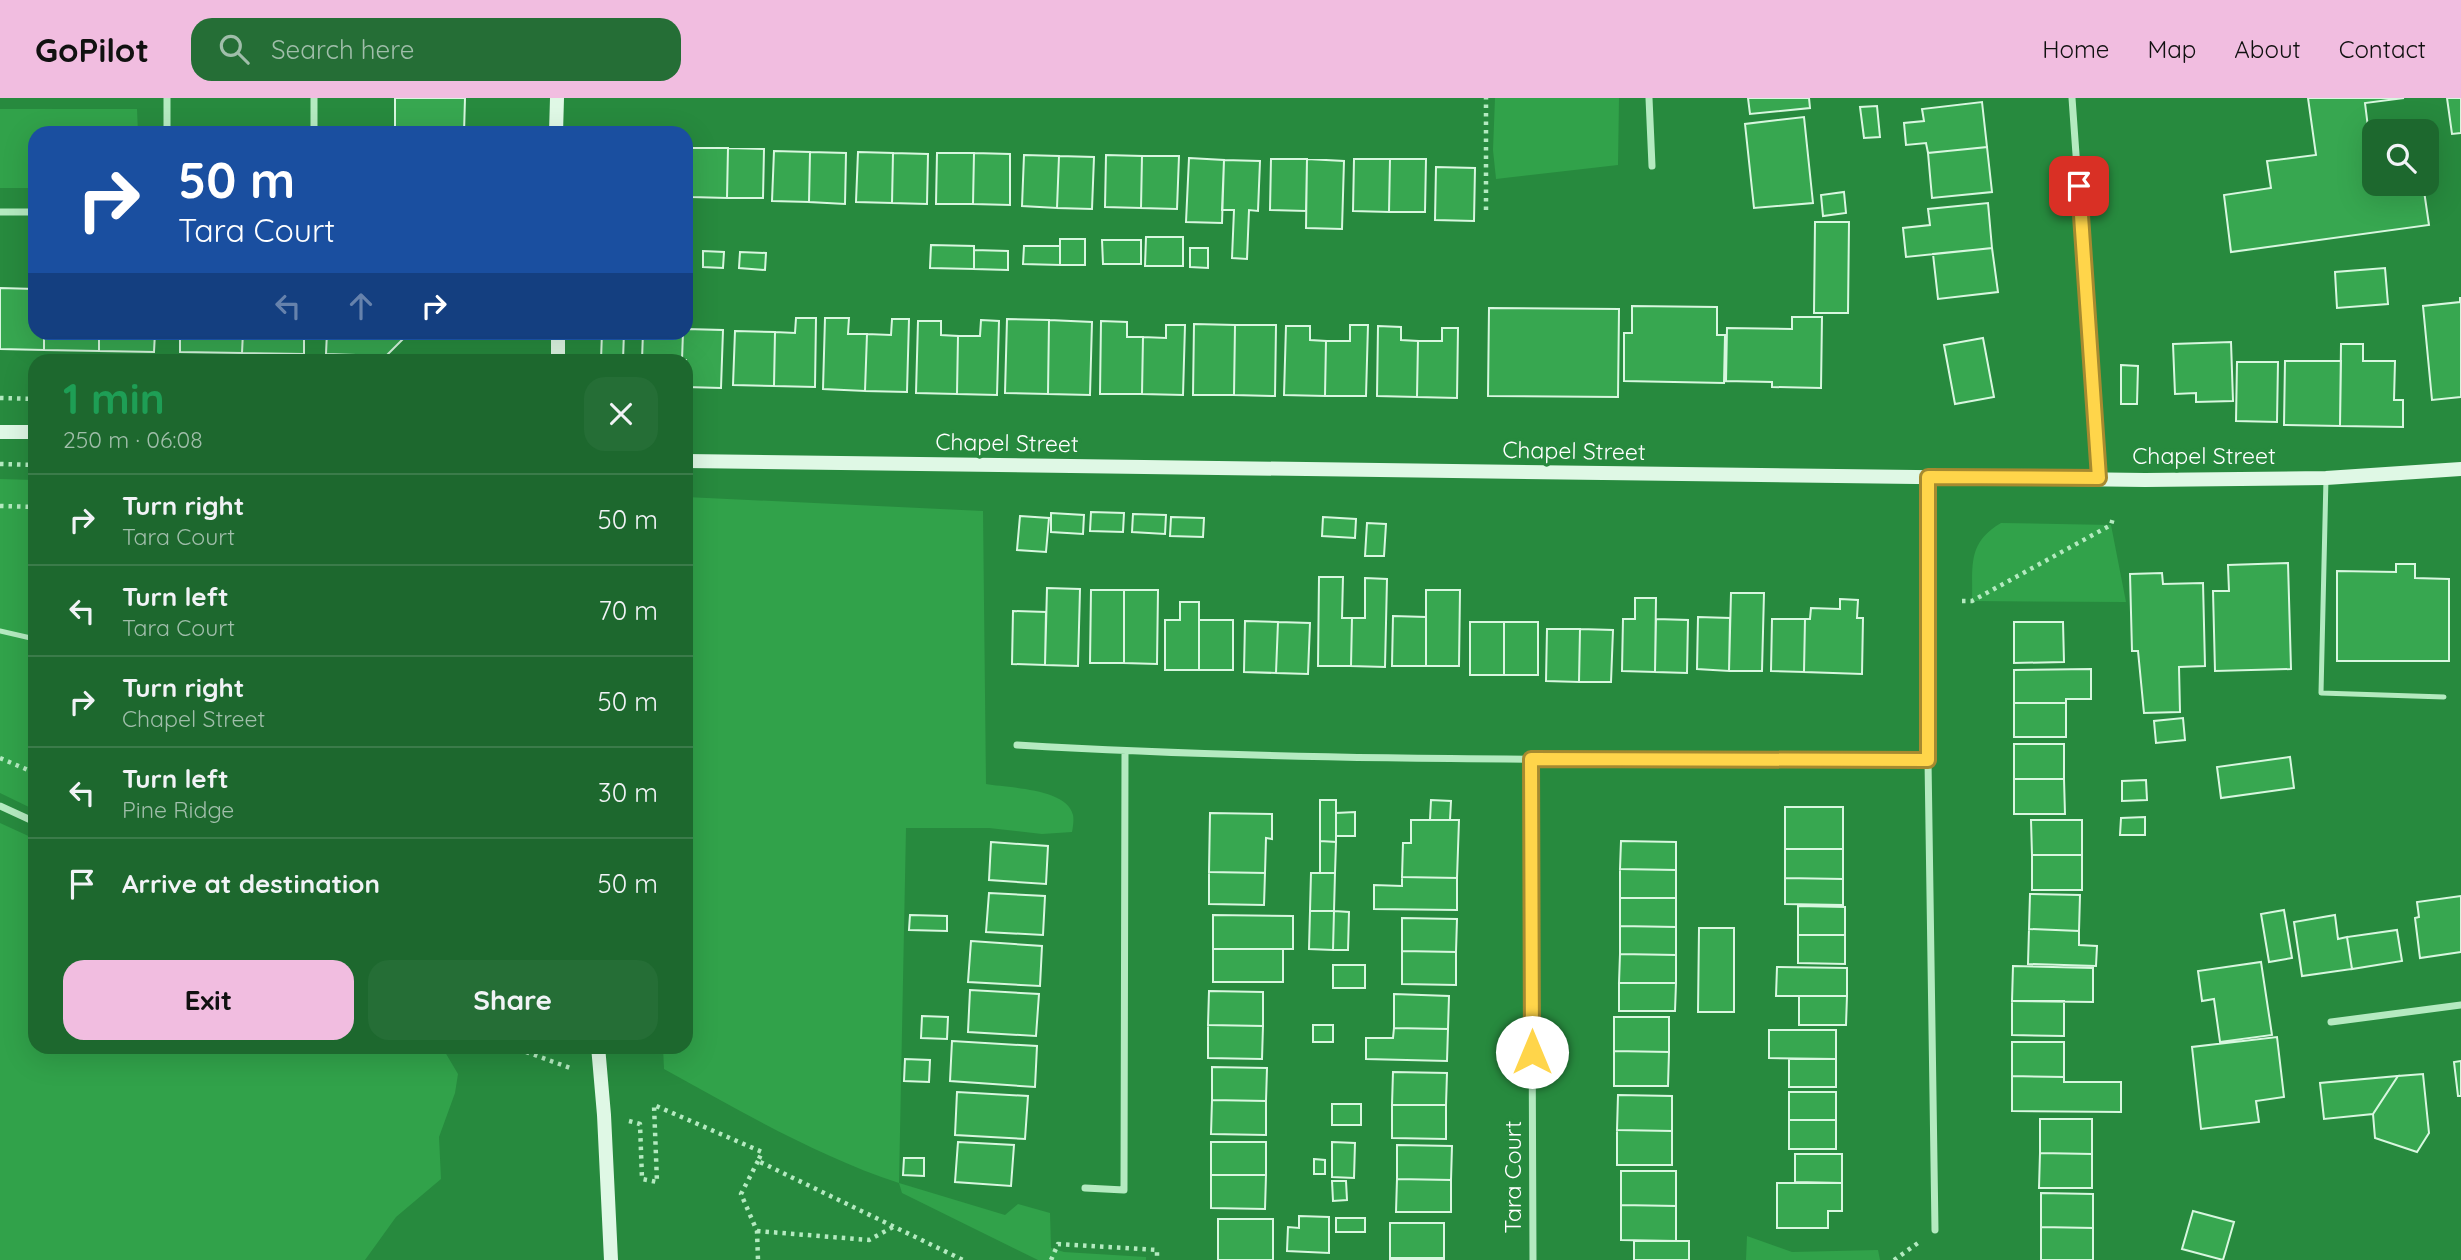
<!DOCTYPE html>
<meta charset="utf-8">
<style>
:root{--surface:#1d682e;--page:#256e36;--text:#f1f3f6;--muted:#a0beaa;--line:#3b7b4a;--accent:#f1bde0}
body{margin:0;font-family:Quicksand,sans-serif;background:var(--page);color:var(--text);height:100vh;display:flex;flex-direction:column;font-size:26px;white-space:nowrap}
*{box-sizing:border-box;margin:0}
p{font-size:23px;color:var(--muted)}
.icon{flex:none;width:38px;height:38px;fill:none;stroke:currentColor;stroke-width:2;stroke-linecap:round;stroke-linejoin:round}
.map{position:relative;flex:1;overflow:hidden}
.side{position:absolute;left:28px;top:256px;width:665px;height:700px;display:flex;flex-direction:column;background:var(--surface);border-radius:21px;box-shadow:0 7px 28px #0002}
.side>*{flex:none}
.guide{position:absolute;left:28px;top:28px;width:665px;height:214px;border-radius:21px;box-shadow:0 7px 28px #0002;background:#1a4fa0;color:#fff;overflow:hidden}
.fabs{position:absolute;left:2362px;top:21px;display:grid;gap:14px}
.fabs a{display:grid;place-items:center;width:77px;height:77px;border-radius:14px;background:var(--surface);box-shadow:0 7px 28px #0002;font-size:35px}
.pin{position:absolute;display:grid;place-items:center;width:60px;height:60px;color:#fff;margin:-30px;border-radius:14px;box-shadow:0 4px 10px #0006}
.me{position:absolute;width:77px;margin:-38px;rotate:0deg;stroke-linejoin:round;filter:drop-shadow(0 0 5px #0008)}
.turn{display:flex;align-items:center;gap:24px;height:147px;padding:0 35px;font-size:32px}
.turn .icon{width:91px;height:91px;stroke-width:2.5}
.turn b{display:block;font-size:49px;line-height:60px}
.lanes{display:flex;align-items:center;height:66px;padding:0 35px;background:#0003;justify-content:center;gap:35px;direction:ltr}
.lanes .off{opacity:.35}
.round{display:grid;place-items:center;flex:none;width:74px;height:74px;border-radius:21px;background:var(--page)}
.summary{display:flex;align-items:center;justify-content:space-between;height:119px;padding:0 35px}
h1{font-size:42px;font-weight:800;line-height:52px;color:#1e9e55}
.cta{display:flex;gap:14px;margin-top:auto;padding:14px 35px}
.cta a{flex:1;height:80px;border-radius:21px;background:var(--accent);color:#111;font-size:28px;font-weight:800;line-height:80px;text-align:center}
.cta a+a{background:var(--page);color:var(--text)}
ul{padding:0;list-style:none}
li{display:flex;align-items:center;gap:21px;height:91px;padding:0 35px;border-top:2px solid var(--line)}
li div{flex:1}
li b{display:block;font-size:26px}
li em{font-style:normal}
header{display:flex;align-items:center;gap:42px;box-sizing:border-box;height:98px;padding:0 35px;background:var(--accent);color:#111}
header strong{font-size:33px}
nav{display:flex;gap:38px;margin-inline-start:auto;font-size:24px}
.search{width:490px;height:63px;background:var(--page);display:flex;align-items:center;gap:18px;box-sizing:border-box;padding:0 24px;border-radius:21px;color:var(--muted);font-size:26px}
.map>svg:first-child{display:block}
.green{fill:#31a24a}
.building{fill:#37a750;stroke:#d8f7df;stroke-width:2}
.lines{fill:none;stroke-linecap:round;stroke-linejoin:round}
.path{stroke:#b4eac0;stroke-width:4.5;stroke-dasharray:3.5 5;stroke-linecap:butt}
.lane{stroke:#b4eac0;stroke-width:5}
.street{stroke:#b4eac0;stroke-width:7}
.secondary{stroke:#dff8e5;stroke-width:14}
.route-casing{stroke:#a68a30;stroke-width:18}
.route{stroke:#ffd54a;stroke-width:12}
.labels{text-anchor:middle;stroke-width:7;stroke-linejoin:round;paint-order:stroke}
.street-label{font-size:23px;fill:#fff;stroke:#278a3e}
</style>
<header>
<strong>GoPilot</strong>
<div class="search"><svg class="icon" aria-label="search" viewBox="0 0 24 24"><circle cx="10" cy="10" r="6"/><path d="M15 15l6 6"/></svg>Search here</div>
<nav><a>Home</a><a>Map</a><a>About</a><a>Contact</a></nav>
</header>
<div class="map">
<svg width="2461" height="1162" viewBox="0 0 2461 1162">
<rect width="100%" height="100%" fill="#278a3e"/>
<path class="green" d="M1495,0H1619L1618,67L1496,81L1493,52Z
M0,11H137L138,35H35V90H0Z
M0,381L35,382V712L0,695Z
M686,399L983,413L986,686C1008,690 1067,690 1073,717C1074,722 1073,729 1072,734L1042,736L989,730H906L899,1085L1005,1117L1018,1106L1050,1115L1051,1150L1064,1154L1146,1159V1162H1038L902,1095L899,1085C817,1058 740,1013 664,971L663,949L686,948Z
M2001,425L2111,427L2126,504L1972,503C1973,467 1967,445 2001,425Z
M0,725L35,741V948L442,949L458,976L455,995L439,1039L441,1081L396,1119L365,1162H0Z
M1747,1138L1792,1154L1878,1152L1880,1162H1746Z"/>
<path class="building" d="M395,0H465L464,35H395Z
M1748,0H1809L1810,10L1750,16Z
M2308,0H2404L2365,5L2375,86H2423L2429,127L2231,154L2224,97L2271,90L2267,63L2316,57Z
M2447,0H2461V35L2452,36Z
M1982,4L1987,49L1928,55L1926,45L1906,47L1904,25L1924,23L1922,11Z
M1877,8L1880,39L1864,40L1860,9Z
M1804,19L1813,105L1754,110L1745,26Z
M1987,49L1992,94L1932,100L1928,55Z
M692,50H728L727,100L691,99Z
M728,50L764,51L763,100H727Z
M774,53L810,54L809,104L772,103Z
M810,54L846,55L845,106L809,104Z
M858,54L893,55L892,105L856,104Z
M893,55L928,56L927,106L892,105Z
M937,55H974L973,106H936Z
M974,55L1010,56V107L973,106Z
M1024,57L1059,58L1057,110L1022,108Z
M1106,57L1142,58L1141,110L1105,109Z
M1059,58L1094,59L1092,111L1057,110Z
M1142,58H1179L1177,111L1141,110Z
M1189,60L1224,62L1222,125L1186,124Z
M1271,61H1307L1306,113L1270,112Z
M1307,61L1344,63L1342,131L1306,130Z
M1354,61H1390L1389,114L1353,113Z
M1390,61H1426L1425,114H1389Z
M1224,62L1260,63L1258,113L1249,112L1247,161L1232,160L1234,112H1222Z
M1436,69L1475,70L1474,123L1435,122Z
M1844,94L1846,115L1823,118L1821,97Z
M1988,105L1992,150L1906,159L1903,130L1930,127L1928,111Z
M1815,124H1849L1848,215H1814Z
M1146,139H1183V168H1145Z
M1060,141H1085V167H1060Z
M1102,142H1141V166H1103Z
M931,147L974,148V171L930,170Z
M1024,148H1060V167L1023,166Z
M1190,150H1208V170L1190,169Z
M1992,150L1998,194L1938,201L1933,156Z
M974,152L1008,153V172L974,171Z
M703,153L724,154L723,170L703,169Z
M740,154L766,155L765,172L739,170Z
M2385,170L2388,206L2337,210L2335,174Z
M0,190L35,191V234H44V252L0,251Z
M2460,200H2461V299L2432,302L2423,208L2460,204Z
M1632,208L1717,209V237H1725L1724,285L1624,283V235H1632Z
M1489,210L1619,211L1618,299L1488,298Z
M1792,219H1822L1821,290L1772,289V284L1726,283L1727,230L1792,231Z
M796,220H816L815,289L774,288L775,234L795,235Z
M825,220H849L848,236H867L865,293L823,291Z
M892,221H909L907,294L865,293L867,236L891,237Z
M1007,221L1049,222L1048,296L1005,295Z
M981,222L999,223L997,297L957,296L958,238H980Z
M1049,222L1092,224L1090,297L1048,296Z
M918,223H941V237L958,238L957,296L916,295Z
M1101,223L1127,224V239H1143L1142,296H1100Z
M1194,226L1235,227L1234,297H1193Z
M1166,227H1185L1183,297L1142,296L1143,239L1166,240Z
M1235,227H1276L1275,298L1234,297Z
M1350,227H1368L1366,298H1325L1326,243H1350Z
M1286,228H1310V242L1326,243L1325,298L1284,297Z
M1378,228L1401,229V242L1418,243L1417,299L1377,298Z
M1442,230H1458L1457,300L1417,299L1418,243H1442Z
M686,231L723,232L721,290L686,289V262H682L683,234H686Z
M735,233L775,234L774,288L733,287Z
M44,234H99V253L44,252Z
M99,234H155L154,254L99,253Z
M180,234H243L242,255L180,254Z
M243,234H304V256L242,255Z
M327,234H410L386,258L326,256Z
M602,234H624L623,262H601Z
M643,234H683L682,262H642Z
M1983,240L1994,299L1955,306L1944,247Z
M2231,244L2233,303L2196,304V295L2175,296L2173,246Z
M2341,246H2363V263H2395L2394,302H2403V329L2340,328Z
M2285,263H2341L2340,328L2284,327Z
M2237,264H2278L2277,324L2236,323Z
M2121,267L2138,268L2137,306H2121Z
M1091,414L1124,415L1123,434L1090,433Z
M1051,415L1084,417L1083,436L1051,434Z
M1133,416L1166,417L1165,436L1132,434Z
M1020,418L1049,420L1046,454L1017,452Z
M1171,419L1204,420L1203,439L1170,438Z
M1323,419L1356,421L1355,440L1322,438Z
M1367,425L1386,426L1384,458H1365Z
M2288,465L2291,571L2215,573L2213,493H2229L2228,467Z
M2396,466H2415V480L2449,481V563H2337V473L2396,474Z
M2162,475L2163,486L2203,485L2205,568L2179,569L2180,614L2144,615L2138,553H2132L2130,476Z
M1319,479H1343L1342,520H1352L1351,568H1318Z
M1365,480L1387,481L1385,569L1351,568L1352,520H1365Z
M1047,490L1080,491L1078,568L1045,567Z
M1091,492H1124V565H1090Z
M1124,492H1158L1157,566L1124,565Z
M1426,492H1460L1459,568H1426Z
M1731,495H1764L1762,573H1729Z
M1635,500H1656L1655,574L1622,573L1623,521H1635Z
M1840,501L1858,502L1857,520H1863L1862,576L1804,574L1805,521H1810L1811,510L1840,511Z
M1180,504H1199V572H1165V522H1180Z
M1013,513L1046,514L1045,567L1012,566Z
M1393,518L1426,519V568H1392Z
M1698,519L1730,520L1729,573L1697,571Z
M1656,521L1688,522L1687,575L1655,574Z
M1772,521H1805L1804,574L1771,573Z
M1199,522H1233V572H1199Z
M1245,523L1278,524L1276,575L1244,574Z
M1278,524L1310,525L1308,576L1276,575Z
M1470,524H1504V577H1470Z
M1504,524H1538V577H1504Z
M2014,524H2063L2064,564L2014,565Z
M1547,531H1580L1579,584L1546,583Z
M1580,531L1613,532L1611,584H1579Z
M2091,571V601H2066V605H2014V572Z
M2014,605H2066V639H2014Z
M2183,620L2185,642L2156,645L2154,623Z
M2014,646H2064V681H2014Z
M2290,659L2294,690L2221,700L2217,669Z
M2014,681H2064L2065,716H2014Z
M2146,682L2147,702L2122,703V683Z
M1320,702H1336V744L1320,743Z
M1431,702L1451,703L1450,722H1430Z
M1785,709H1843V751H1785Z
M1355,714V738H1336V715Z
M1210,715L1272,716V741L1266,740L1265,775L1209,774Z
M2145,719V737H2120L2121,720Z
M1411,722H1459L1457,780L1402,779L1403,745H1411Z
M2031,722H2082V757H2032Z
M1320,743L1336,744L1335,775H1320Z
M1621,743L1676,744V772L1620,771Z
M991,744L1048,748L1046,786L989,782Z
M1785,751H1843V781L1785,780Z
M2032,757H2082V792H2032Z
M1620,771L1676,772V800H1620Z
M1209,774L1265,775L1264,807L1209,806Z
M1311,775H1335L1334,813H1310Z
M1402,779L1457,780V812L1374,811V787L1402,788Z
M1785,780L1843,781V807L1785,806Z
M989,795L1045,798L1043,837L986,834Z
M2030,796L2080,797L2079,833L2029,831Z
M2461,798V854L2420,860L2415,820L2419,819L2417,804Z
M1620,800H1676V829L1620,828Z
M1798,808L1845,809V837H1798Z
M2284,812L2292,860L2269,864L2261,816Z
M1310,813H1334L1333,852L1309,851Z
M1334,813L1349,814L1348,852H1333Z
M910,817L947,818V833L909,832Z
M1213,817L1293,818V851H1213Z
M2335,817L2338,841L2347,839L2352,871L2302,878L2294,824Z
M1402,820L1457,821L1456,854L1402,853Z
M1620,828L1676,829V857L1620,856Z
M1699,830H1734V914H1698Z
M2029,831L2079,833V847L2097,848L2096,868L2028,866Z
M2397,832L2402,863L2352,871L2347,839Z
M1798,837H1845V866L1798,865Z
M971,843L1042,848L1040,888L968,884Z
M1213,851H1283V884H1213Z
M1402,853L1456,854V887L1402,886Z
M1620,856L1676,857V885H1619Z
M2261,864L2272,937L2220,944L2214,901L2202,903L2198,873Z
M1333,867H1365V890H1333Z
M2013,868L2093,870V904L2012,903Z
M1777,869L1847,870V898H1776Z
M1619,885H1676L1675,913H1619Z
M970,892L1039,896L1036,938L968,934Z
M1209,893L1263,894V928L1208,927Z
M1394,896L1449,898L1448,931L1394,930Z
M1799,898H1847L1846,927H1799Z
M2012,903H2064V938L2012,937Z
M922,918L948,919L947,941L921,940Z
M1614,919H1669V954L1614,953Z
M1208,927L1263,928L1262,961L1208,960Z
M1313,927H1333V944H1313Z
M1394,930L1448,931L1447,963L1366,961V940H1393Z
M1769,932H1836V961L1769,960Z
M2277,939L2284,999L2256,1003L2259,1024L2201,1031L2192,949Z
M952,943L1037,948L1035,989L950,983Z
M2012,944H2064V979L2012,978Z
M1614,953L1669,954L1668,988H1614Z
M905,961L930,962L929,984L904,983Z
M1789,961H1836V989H1789Z
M2461,963V998H2458L2454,964Z
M1212,969L1267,970L1266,1003L1212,1002Z
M1393,974L1447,975L1446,1007H1392Z
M2423,976L2429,1035L2417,1054L2375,1040L2373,1016L2398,978Z
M2012,978L2064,979V984H2121V1014L2012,1013Z
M2398,978L2373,1016L2324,1021L2320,985Z
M957,994L1028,998L1025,1041L955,1037Z
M1789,994H1836V1022H1789Z
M1618,997L1672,998V1033L1617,1032Z
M1212,1002L1266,1003V1037L1211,1036Z
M1332,1006H1361V1027H1332Z
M1392,1007H1446V1041L1392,1040Z
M2040,1021H2092V1056L2040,1055Z
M1789,1022H1836V1051H1789Z
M1617,1032L1672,1033V1067H1617Z
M958,1044L1014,1047L1011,1088L955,1084Z
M1211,1044H1266V1077H1211Z
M1332,1044L1355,1045L1354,1080L1332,1079Z
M1397,1047L1452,1048L1451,1082L1397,1081Z
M2040,1055L2092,1056V1090H2039Z
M1795,1056H1842V1085L1795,1084Z
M904,1060H924V1078L903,1077Z
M1314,1061L1325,1062V1076H1314Z
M1621,1073H1676V1108L1621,1107Z
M1211,1077H1266L1265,1111L1211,1110Z
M1397,1081L1451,1082V1114H1396Z
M1332,1083H1346L1347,1102L1333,1103Z
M1777,1085H1842V1113H1828V1130H1777Z
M2041,1095L2093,1096V1130L2041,1129Z
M1621,1107L1676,1108V1143L1621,1142Z
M2193,1113L2234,1124L2223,1162L2182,1151Z
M1299,1118L1329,1119V1155L1287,1153L1288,1129L1299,1130Z
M1336,1120H1365V1134H1336Z
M1218,1121H1273V1162H1218Z
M1390,1125H1444V1160H1390Z
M2041,1129L2093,1130V1162H2041Z
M1634,1143H1689V1162H1634Z
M1390,1160H1444V1162H1390Z"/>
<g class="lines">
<path class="path" d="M1486,112V0
M0,300L35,301
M0,366L35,367
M0,408L35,409
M1962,503H1972L2111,427L2113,420
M0,660L35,675
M510,948L573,971
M629,1023L640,1026L642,1081L657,1084L654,1007L762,1054L758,1063L963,1162
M758,1063L741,1096L757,1133L758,1162
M757,1133L869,1142L893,1129
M1051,1162L1058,1146L1157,1152V1162
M1894,1162L1918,1145"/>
<path class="lane" d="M2326,380L2321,595L2444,599
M0,533L35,541"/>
<path class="street" d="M167,0V35
M314,0V35
M1649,0L1652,68
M2072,0L2099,380
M0,114H35
M1928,380V662L1935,1132
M1017,647C1319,665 1625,661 1928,662
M1531,661L1533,1162
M0,708L35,724
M2331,924L2461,907
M1085,1090L1124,1092L1125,654"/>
<path class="secondary" d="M556,35L557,0
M558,234V262
M0,334H35
M686,363L2145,382L2326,380L2461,371
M598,948L604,1017L611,1162"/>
</g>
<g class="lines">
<defs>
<path id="route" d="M1532,954L1531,661L1928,662V379L2099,380L2079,88"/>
</defs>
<use href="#route" class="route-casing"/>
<use href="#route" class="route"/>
</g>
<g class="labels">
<g class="street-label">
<text transform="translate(1007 345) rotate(1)" y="8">Chapel Street</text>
<text transform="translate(1574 353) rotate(1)" y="8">Chapel Street</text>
<text x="2204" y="366">Chapel Street</text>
<text transform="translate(1513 1079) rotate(-90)" y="8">Tara Court</text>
</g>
</g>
</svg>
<div class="fabs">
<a><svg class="icon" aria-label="search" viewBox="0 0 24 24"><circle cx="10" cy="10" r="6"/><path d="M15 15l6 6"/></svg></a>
</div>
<div class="pin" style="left:2079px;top:88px;background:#d93025"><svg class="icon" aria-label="arrive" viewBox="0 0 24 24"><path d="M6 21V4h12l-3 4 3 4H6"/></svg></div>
<svg class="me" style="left:1532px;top:954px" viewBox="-20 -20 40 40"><circle r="19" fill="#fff"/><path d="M0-13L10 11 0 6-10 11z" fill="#ffd54a"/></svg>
<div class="guide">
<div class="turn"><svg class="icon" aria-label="right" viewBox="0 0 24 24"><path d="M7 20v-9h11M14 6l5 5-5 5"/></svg><div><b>50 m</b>Tara Court</div></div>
<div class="lanes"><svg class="icon off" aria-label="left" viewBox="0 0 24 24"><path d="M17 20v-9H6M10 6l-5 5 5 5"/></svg><svg class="icon off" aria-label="ahead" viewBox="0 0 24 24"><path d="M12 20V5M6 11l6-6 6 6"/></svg><svg class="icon" aria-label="right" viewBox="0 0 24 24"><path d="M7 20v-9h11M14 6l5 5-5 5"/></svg></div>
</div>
<section class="side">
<div class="summary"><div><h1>1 min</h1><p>250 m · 06:08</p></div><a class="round"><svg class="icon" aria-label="close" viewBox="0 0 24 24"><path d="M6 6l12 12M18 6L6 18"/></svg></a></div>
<ul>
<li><svg class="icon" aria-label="right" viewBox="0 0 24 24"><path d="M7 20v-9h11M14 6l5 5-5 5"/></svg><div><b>Turn right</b><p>Tara Court</p></div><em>50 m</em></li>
<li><svg class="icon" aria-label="left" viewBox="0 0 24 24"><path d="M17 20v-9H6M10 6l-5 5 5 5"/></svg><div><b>Turn left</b><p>Tara Court</p></div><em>70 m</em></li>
<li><svg class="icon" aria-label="right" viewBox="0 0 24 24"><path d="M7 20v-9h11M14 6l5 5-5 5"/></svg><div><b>Turn right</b><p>Chapel Street</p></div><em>50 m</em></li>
<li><svg class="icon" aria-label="left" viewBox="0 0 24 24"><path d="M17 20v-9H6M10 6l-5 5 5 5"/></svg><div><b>Turn left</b><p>Pine Ridge</p></div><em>30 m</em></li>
<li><svg class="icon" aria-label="arrive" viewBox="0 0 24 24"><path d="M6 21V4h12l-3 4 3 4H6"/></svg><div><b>Arrive at destination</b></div><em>50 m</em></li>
</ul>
<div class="cta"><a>Exit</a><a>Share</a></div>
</section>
</div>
